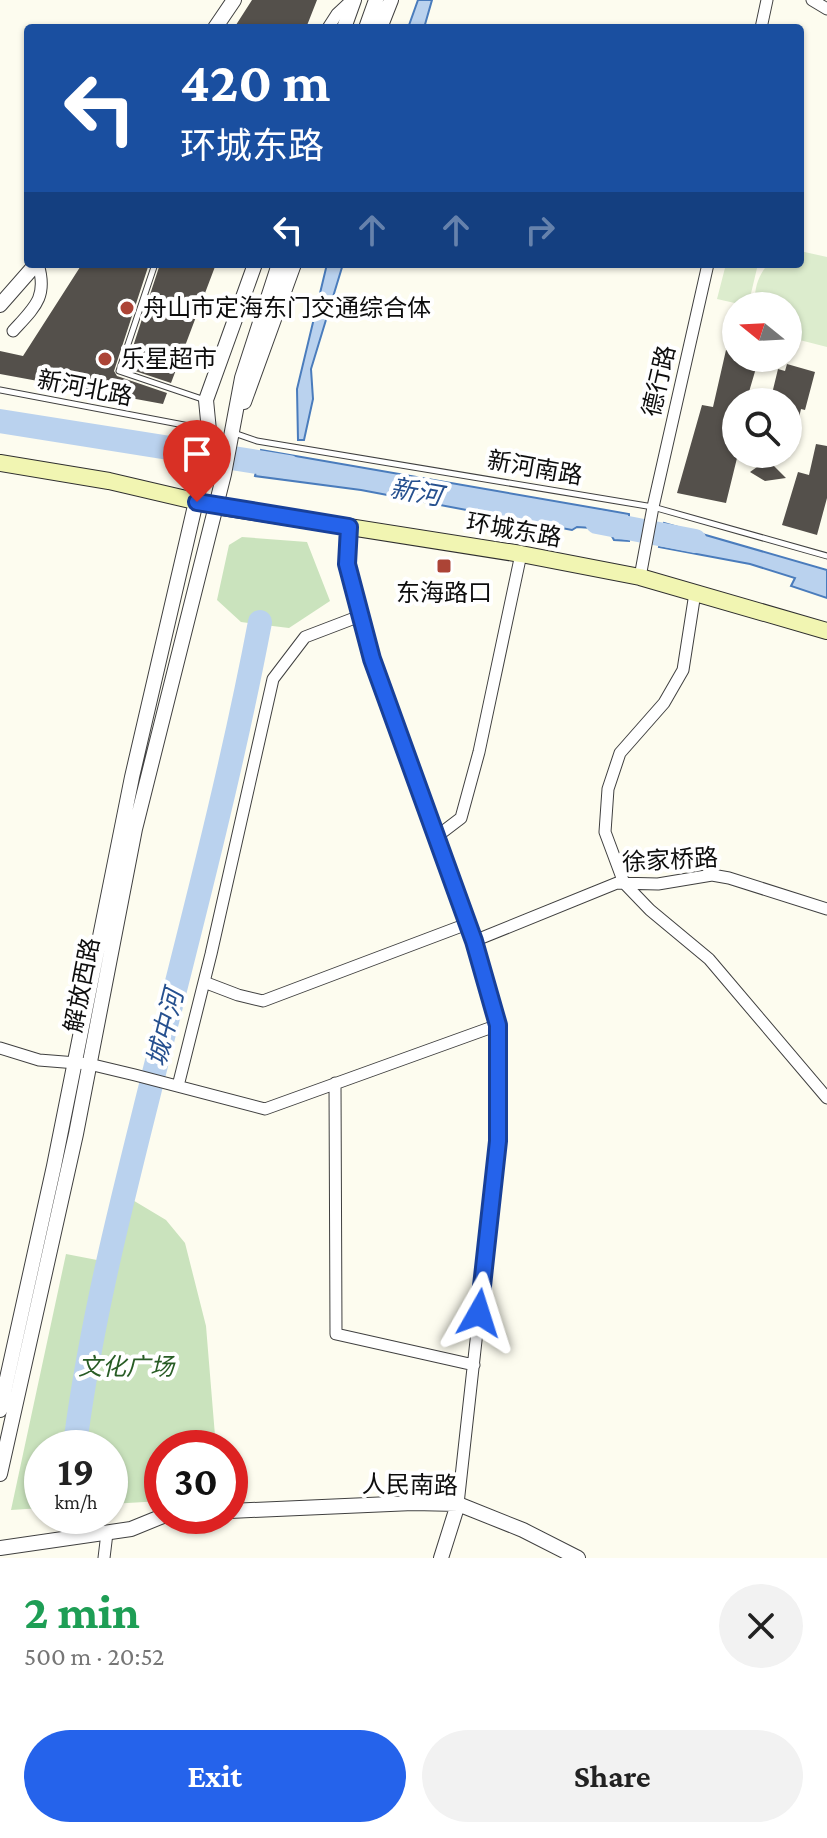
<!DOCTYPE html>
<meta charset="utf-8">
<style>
:root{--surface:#fff;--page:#f2f2f2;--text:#222;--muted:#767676;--accent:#2563eb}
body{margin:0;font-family:"Crimson Pro","Noto Sans SC",serif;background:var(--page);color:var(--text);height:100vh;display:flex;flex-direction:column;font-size:30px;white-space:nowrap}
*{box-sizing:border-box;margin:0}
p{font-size:26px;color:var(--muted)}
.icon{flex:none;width:44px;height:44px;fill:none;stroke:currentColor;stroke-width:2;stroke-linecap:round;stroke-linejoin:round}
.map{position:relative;height:1558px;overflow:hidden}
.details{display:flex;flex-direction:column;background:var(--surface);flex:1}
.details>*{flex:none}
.hud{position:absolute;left:24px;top:24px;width:780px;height:244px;border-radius:8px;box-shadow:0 2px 6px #0004;background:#1a4fa0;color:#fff;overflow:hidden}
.needle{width:52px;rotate:288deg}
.tools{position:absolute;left:722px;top:292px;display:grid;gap:16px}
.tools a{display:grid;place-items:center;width:80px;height:80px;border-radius:50%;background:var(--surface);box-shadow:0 2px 6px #0004;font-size:40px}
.speed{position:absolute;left:24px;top:1430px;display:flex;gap:16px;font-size:40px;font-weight:700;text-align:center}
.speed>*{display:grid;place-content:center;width:104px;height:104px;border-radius:50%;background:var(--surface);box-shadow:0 2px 6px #0004;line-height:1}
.speed small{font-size:20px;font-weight:400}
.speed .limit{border:12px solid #d22;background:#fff;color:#111}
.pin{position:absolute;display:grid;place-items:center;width:68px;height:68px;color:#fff;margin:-82px -34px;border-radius:50% 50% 50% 0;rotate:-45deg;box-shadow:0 0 8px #0007}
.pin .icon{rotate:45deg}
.me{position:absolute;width:88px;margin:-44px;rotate:6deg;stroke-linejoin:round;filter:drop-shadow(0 0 6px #0008)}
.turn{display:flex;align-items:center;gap:28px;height:168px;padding:0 24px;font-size:36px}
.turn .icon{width:104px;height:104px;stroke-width:2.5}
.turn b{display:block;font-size:56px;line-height:68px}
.lanes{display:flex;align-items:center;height:76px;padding:0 24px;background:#0003;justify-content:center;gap:40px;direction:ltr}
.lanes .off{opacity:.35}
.round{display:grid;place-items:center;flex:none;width:84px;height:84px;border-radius:42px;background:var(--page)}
.headline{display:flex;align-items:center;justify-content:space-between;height:136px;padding:0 24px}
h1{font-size:48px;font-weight:700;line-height:60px;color:#1e9e55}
.cta{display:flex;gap:16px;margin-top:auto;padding:16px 24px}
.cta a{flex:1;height:92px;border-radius:48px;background:var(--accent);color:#fff;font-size:32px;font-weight:700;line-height:92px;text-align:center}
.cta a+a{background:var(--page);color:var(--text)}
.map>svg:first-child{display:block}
.green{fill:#cae3bd}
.pitch{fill:#dceccd}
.water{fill:#bad2ee;stroke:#4a7cbc;stroke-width:2}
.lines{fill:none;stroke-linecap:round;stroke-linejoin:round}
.river{stroke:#bad2ee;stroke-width:24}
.building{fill:#54504b}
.service-casing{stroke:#404040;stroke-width:7}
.minor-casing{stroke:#404040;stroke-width:13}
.tertiary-casing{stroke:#404040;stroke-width:16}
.secondary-casing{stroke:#2f2f2f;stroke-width:18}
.service{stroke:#fff;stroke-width:5}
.minor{stroke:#fff;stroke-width:11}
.tertiary{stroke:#fff;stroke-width:14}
.secondary{stroke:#f1f5b2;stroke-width:16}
.route-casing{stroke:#184099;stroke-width:20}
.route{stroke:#2563eb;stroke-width:14}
.poi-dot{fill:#ac4436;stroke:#fff;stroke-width:3}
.labels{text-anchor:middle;stroke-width:8;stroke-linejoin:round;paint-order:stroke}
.poi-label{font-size:24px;fill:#0d0d0d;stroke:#fff;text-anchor:start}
.street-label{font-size:24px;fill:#0d0d0d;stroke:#fff}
.park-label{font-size:24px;font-style:italic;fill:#285c25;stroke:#fff}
.water-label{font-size:26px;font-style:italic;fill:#26508f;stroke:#fff}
</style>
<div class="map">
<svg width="827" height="1558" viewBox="0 0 827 1558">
<rect width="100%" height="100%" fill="#fdfcef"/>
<path class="green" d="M242,537L307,542L330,601L289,628L241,622L217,600L229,545Z
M116,1190L166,1220L185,1243L206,1326L216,1448H162V1501L110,1504V1448H42V1508L11,1510L66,1254L97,1260Z"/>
<path class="pitch" d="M800,251L827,257V347L788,337V306H755C754,290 757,277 768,264H800Z
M726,264H758L748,306L717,299Z"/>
<path class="water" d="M418,0H432L424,28H408Z
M327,264H343L311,369L313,399L304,440H298L297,389Z
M261,450L629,514V541L614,540L608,529L577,527L572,530L361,490L255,476Z
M664,523L827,570V598L791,586L795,578L750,564L659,547Z"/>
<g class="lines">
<path class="river" d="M0,421L289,467
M597,522L695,541
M76,1437C92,1318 120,1209 149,1093C188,937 230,780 260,622"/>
</g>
<path class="building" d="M252,0H317L306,28H234Z
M82,264H149L114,371L117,376L167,393L163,404L0,374V351L23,356Z
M160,264H216L171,383L126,368Z
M726,350L736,353V358H759L746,402H736V454H738L726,503L677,493L702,405L713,407Z
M787,364L815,372L805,410L801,409L792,448L788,447V402H770L778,369L785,371Z
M816,444L827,446V498L817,535L782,525L798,472L809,475Z
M764,462L773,465L786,478L765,481L750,472Z"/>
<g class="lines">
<defs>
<path id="service" d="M155,264L119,371L205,400
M0,390L205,429
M234,433L257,441L653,507L827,556"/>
<path id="minor" d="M812,0L827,9
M328,28L337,14L352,0
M761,28L767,0
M13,331C35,307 48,297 38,264
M349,527L347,564L372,659L474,941L498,1025V1141L458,1504
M640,577L653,507L708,264
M695,593L683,670L664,703L620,753L608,789L605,832L624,883L650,910L709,959L827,1098
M436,837L461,818L479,752L521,554
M474,941L617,883L658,884L712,875L729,878L827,909
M204,982L238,995L263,1001L467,924
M0,1048L39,1060L89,1064L135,1075L265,1109L498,1025
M335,1083L336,1334L474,1365
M178,1086L211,954L273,679L305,637L360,616
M104,1558L107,1533"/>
<path id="tertiary" d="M215,28L234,0
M344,28L354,0
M366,28L376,0
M380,28L391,0
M0,305L36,264
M244,402L294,264
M0,1410L54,1166L132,777L210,441L206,400L255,264
M0,1474L76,1134L135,829L224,474L242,378L279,264
M230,1511L413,1503L458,1504L523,1530L578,1558
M0,1548L131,1529L163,1516
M441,1558L458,1504"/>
<path id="secondary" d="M0,463L109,481L216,506L521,554L640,577L827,631"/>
</defs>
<use href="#service" class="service-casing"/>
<use href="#minor" class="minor-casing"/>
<use href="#tertiary" class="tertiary-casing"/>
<use href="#secondary" class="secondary-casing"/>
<use href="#service" class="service"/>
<use href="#minor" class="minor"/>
<use href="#tertiary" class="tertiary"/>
<use href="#secondary" class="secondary"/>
</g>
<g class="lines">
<defs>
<path id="route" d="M197,502L349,527L347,564L372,659L474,941L498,1025V1141L479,1313"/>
</defs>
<use href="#route" class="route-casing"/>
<use href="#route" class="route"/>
</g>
<g class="poi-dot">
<circle cx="127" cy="308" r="8"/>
<circle cx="105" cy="359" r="8"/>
<rect x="436" y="558" width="16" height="16" rx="4"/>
</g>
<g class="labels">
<g class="poi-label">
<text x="143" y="316">舟山市定海东门交通综合体</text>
<text x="121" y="367">乐星超市</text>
<text x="444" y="601" text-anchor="middle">东海路口</text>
</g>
<g class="street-label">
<text transform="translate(659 381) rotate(-77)" y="8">德行路</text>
<text transform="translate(85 388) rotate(11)" y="8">新河北路</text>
<text transform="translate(535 468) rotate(10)" y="8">新河南路</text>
<text transform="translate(514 530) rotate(10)" y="8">环城东路</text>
<text transform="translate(670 860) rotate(-3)" y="8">徐家桥路</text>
<text transform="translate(82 985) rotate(-79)" y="8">解放西路</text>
<text transform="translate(410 1485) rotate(1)" y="8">人民南路</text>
</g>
<g class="park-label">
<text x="126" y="1375">文化广场</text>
</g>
<g class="water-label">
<text transform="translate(416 492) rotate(10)" y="9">新河</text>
<text transform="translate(165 1028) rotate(-76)" y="9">城中河</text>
</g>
</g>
</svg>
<div class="tools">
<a><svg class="needle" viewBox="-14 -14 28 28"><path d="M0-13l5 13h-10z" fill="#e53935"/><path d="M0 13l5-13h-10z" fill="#767676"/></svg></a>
<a><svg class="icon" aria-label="search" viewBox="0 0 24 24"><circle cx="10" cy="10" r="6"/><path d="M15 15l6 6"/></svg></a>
</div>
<div class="speed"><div>19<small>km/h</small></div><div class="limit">30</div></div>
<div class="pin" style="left:197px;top:502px;background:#d93025"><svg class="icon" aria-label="arrive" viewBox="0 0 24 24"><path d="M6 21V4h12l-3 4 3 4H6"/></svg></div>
<svg class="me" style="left:479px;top:1313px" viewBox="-20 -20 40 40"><path d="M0-17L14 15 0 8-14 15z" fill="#2563eb" stroke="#fff" stroke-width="4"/></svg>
<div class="hud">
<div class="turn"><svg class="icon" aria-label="left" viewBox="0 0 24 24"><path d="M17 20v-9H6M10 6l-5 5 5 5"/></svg><div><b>420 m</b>环城东路</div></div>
<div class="lanes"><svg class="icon" aria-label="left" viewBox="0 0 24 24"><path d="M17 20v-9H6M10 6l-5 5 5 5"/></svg><svg class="icon off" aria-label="ahead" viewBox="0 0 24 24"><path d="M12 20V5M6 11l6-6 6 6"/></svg><svg class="icon off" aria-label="ahead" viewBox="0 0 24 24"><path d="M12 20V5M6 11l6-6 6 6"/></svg><svg class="icon off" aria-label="right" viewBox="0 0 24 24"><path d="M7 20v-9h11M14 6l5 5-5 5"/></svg></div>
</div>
</div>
<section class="details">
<div class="headline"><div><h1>2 min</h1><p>500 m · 20:52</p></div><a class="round"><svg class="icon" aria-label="close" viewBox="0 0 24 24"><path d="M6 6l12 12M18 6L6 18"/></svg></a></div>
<div class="cta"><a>Exit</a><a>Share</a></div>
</section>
